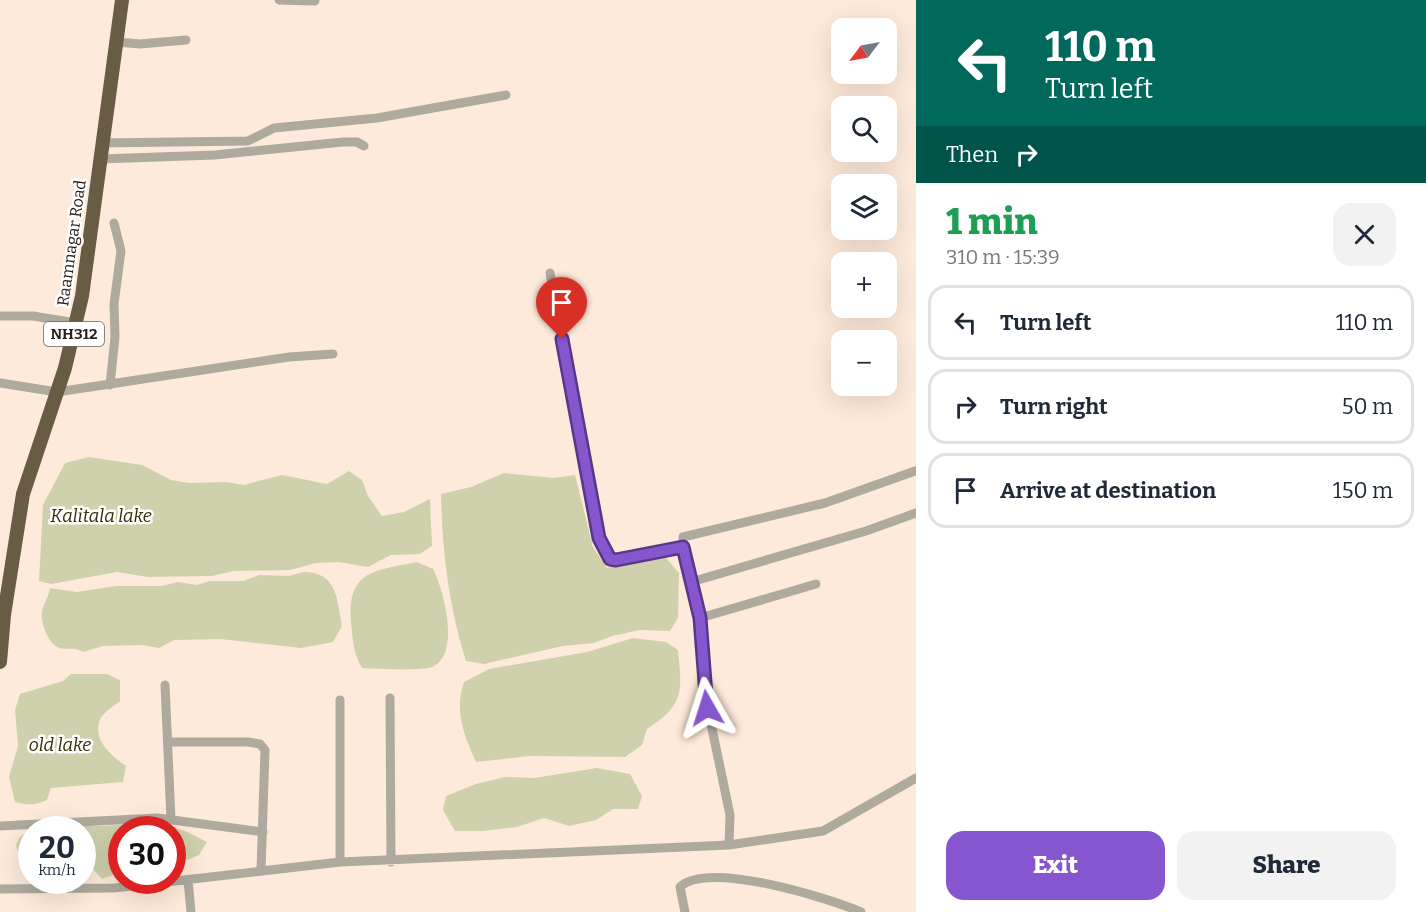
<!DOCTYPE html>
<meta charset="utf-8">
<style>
:root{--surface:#fff;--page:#f2f2f3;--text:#1f2937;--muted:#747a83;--line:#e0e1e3;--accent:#8556ce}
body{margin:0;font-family:Bitter,serif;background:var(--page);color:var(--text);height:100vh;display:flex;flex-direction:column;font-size:22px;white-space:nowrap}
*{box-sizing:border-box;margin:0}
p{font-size:20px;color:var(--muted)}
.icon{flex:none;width:33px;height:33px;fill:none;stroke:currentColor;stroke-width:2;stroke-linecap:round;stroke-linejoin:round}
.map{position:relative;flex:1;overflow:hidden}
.details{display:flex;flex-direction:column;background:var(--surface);width:510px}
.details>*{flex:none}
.hud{background:#00695c;color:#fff;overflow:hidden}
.needle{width:39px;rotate:238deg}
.controls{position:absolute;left:831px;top:18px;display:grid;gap:12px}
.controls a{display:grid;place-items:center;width:66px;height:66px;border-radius:12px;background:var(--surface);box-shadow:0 6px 24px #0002;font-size:30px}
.speed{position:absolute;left:18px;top:816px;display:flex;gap:12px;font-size:30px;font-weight:700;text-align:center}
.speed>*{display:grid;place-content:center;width:78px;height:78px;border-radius:50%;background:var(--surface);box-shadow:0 6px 24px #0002;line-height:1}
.speed small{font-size:15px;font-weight:400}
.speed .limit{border:9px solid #d22;background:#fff;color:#111}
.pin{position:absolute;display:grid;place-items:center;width:51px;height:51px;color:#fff;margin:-62px -26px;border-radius:50% 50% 50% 0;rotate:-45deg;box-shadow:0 0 6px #0007}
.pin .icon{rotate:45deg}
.me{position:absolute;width:66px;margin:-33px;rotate:354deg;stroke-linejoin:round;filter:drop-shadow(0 0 4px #0008)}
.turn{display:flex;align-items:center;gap:21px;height:126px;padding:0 30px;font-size:27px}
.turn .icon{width:78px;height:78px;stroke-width:2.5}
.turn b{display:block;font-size:42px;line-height:51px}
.then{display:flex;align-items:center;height:57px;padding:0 30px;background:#0003;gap:12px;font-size:22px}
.round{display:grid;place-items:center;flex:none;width:63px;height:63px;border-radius:18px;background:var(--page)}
.head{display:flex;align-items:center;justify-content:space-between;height:102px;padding:0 30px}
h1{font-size:36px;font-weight:800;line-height:45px;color:#1e9e55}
.button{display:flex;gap:12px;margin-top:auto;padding:12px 30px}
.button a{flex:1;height:69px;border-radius:18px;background:var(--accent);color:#fff;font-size:24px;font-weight:800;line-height:69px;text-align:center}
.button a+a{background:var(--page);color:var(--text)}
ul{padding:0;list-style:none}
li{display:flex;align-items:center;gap:18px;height:75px;margin:0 12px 9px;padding:0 18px;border:3px solid var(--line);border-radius:18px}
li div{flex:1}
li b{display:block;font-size:22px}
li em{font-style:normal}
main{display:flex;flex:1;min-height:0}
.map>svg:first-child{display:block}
.water{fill:#cfd1ad}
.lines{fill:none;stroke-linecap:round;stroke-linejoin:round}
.minor{stroke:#afaa9e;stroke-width:9}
.highway{stroke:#685c45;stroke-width:14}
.route-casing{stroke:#563886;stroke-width:15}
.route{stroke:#8556ce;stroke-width:10}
.labels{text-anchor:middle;stroke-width:5;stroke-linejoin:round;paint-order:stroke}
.shield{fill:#fff;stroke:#69635e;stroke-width:1.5}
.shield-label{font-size:15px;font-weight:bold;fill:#292019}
.street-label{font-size:16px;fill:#292019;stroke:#fff}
.water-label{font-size:18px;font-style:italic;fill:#2e2e01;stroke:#fff}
</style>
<main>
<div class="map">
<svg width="916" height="912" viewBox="0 0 916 912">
<rect width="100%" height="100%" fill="#feeada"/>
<path class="water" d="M89,457L142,465L171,480L189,483L227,482L244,485L282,475L327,484L349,471L362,480L368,496L382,516L404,512L430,499L432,546L420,554L391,555L368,567L339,562L316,563L290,570L234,571L212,576L148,577L117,572L51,584L39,581L43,505L65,463Z
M504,473L554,478L575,475L593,547L607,568L662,553L679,573L678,618L670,631L640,630L612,636L594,643L563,646L484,664L466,661C449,608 442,550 441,494L471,487Z
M417,562L433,569C444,590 461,655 432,667C421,671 375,669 362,668C353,653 353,640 351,623C347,570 374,571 417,562Z
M304,572C337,572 337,599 342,626L333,642L301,648L220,639L174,640L159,648L142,645L103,646L83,652C72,646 69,651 60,648C48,645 40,621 42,611C44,603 49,596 50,588L77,592L116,586H161L178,582L197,585L210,581H243L259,575L289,576Z
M633,638L666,642L678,650C682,692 685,704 647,729L642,745L625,757L529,756L476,762C464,736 454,711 464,682L489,669L587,652Z
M71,674H107L120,680V701C114,706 102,713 100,720C92,740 112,756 126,766L123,782L51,788L47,800C33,806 28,805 15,802L9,777L18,746L15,710L20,694L63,681Z
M597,768L630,774L642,796L638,809H613L596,820L569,826L544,818L517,827L483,831H455L443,810L446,796L476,784L505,777L534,778Z
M157,822L185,831L207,842L199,855L182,862L173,858L172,830H122L121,872L102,879L83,858L82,830H32L31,865L20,855L16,846L19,838L36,825L104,826Z"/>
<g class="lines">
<path class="minor" d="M279,0L315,1
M117,42L140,44L186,40
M102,143L248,141L274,128L377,118L506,95
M100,159L215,155L343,142H357L364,146
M550,273L599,538L610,559L616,560L683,547
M0,316H33L76,323
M0,383L57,392L289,357L333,354
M110,385L115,337L114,304L121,251L114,223
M691,582L866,531L916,513
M700,618L816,584
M165,685L171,820
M390,698L391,862
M340,700V862
M168,742H248L260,744L265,750L261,871
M0,826L157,818L263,832
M729,845L730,815L705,695L700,618L683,547V537L825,503L915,471
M188,880L191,912
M0,889L114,888L340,862L729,845L823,831L916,778
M685,912L680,887C708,860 828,898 861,912"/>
<path class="highway" d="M0,662L4,615L23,494L65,368L82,296L122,0"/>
</g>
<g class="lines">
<defs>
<path id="route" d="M562,339L599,538L610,559L616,560L683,547L700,618L707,708"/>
</defs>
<use href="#route" class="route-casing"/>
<use href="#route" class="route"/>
</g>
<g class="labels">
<rect class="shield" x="44" y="322" width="60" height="24" rx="4.5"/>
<g class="shield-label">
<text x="74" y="339">NH312</text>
</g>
<g class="street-label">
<text transform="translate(71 243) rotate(-82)" y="6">Raamnagar Road</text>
</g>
<g class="water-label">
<text x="101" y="522">Kalitala lake</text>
<text x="60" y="751">old lake</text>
</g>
</g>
</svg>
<div class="controls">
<a><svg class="needle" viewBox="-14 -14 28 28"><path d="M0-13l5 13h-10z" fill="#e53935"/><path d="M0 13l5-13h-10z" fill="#747a83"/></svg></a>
<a><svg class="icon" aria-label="search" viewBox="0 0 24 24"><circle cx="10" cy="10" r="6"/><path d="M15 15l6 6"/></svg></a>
<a><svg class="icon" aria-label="layers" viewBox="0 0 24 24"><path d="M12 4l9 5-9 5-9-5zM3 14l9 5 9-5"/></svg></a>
<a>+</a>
<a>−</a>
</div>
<div class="speed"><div>20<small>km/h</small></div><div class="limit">30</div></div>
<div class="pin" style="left:562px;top:339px;background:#d93025"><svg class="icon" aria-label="arrive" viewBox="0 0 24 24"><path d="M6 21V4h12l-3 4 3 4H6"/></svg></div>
<svg class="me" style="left:707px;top:708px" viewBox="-20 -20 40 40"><path d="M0-17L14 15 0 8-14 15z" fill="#8556ce" stroke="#fff" stroke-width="4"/></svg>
</div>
<section class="details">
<div class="hud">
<div class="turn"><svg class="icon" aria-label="left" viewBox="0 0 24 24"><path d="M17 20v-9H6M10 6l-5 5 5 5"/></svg><div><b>110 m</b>Turn left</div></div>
<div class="then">Then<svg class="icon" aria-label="right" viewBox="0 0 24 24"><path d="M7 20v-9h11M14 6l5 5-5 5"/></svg></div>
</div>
<div class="head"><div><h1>1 min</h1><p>310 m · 15:39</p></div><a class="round"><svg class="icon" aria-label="close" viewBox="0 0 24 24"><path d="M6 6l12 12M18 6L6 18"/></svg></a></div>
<ul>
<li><svg class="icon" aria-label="left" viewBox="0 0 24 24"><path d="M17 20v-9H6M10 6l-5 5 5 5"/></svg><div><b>Turn left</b></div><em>110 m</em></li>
<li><svg class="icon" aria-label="right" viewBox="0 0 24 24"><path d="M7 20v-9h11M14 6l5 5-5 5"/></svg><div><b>Turn right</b></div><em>50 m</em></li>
<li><svg class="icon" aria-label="arrive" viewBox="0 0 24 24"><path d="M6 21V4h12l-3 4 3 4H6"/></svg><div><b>Arrive at destination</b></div><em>150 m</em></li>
</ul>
<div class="button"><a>Exit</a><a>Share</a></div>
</section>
</main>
